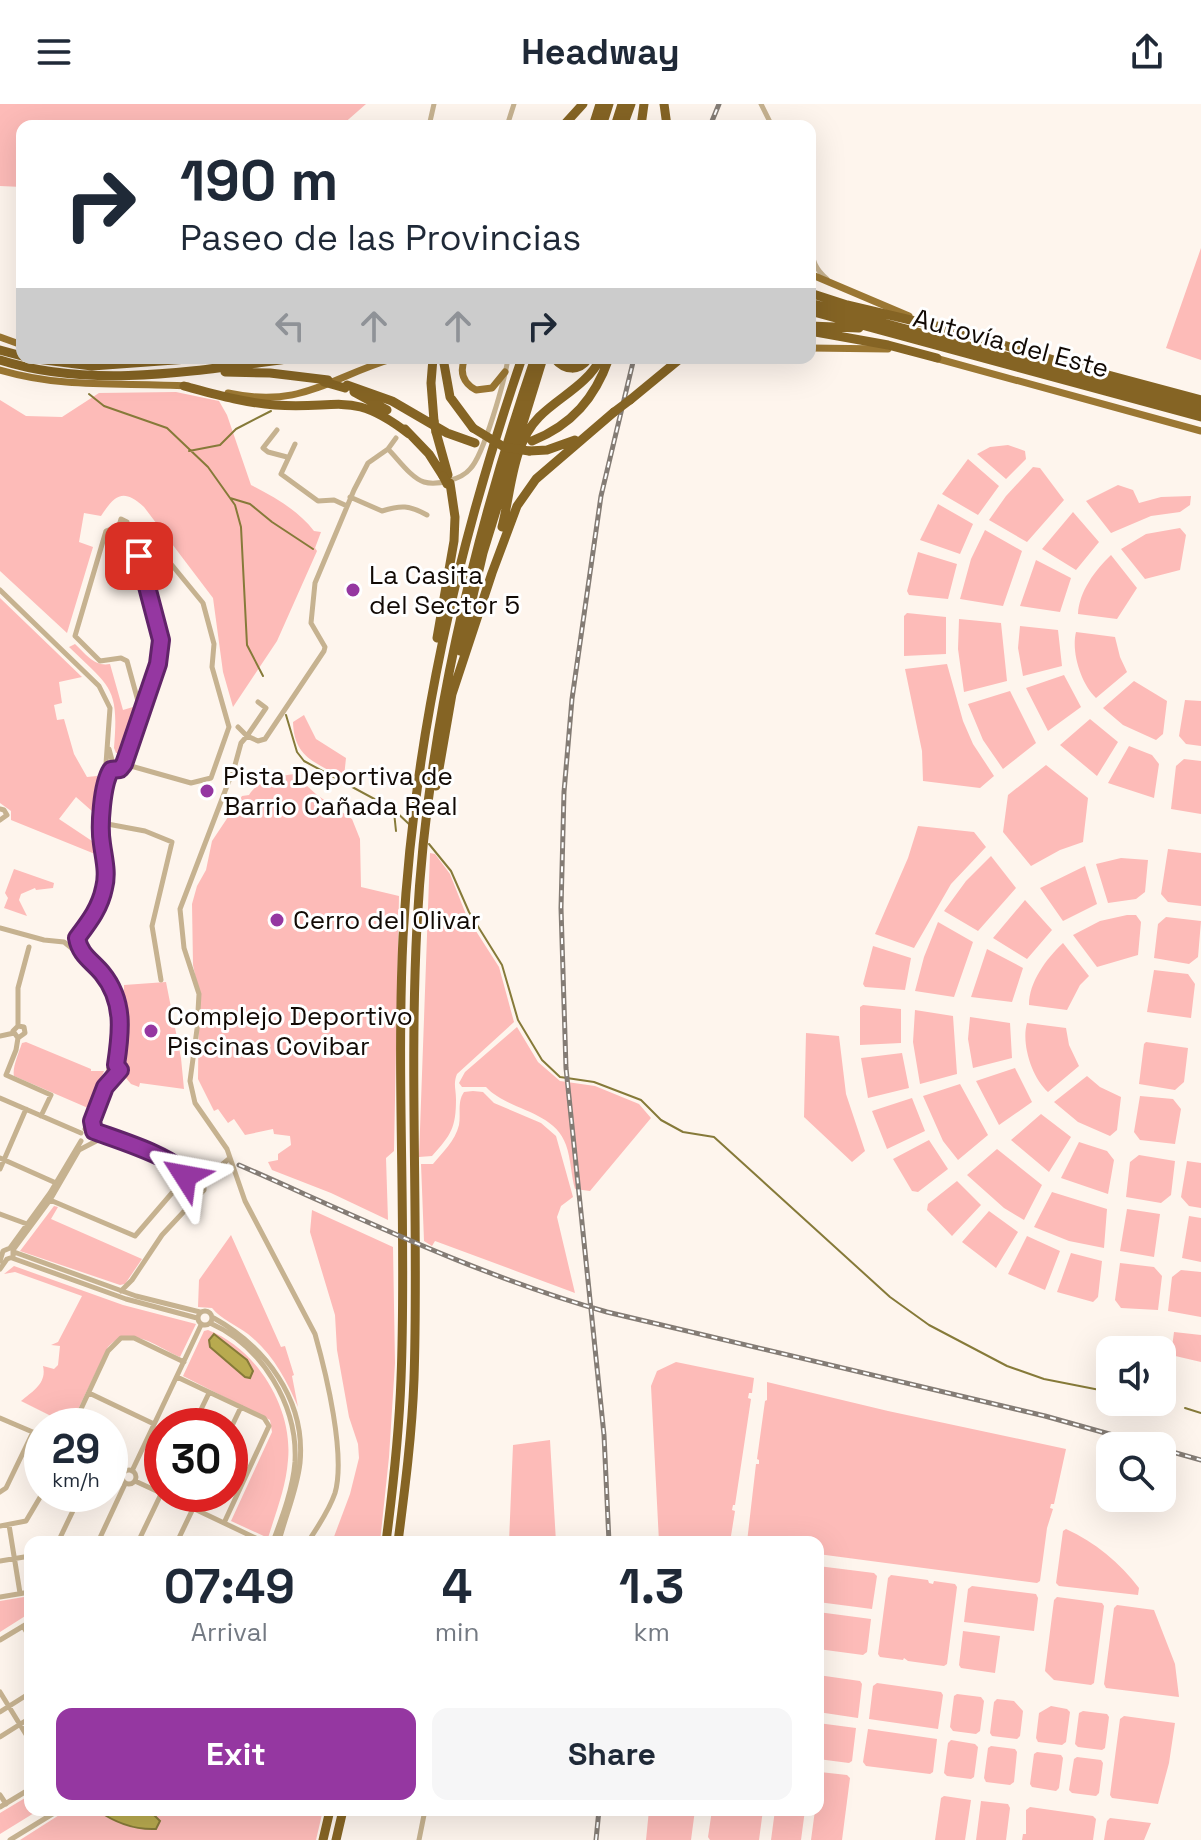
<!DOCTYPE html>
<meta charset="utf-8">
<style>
:root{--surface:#fff;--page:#f6f6f7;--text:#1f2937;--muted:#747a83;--accent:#9537a1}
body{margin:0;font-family:"Space Grotesk",sans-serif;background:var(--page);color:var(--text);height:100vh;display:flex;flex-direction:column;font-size:30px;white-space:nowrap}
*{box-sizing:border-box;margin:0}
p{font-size:26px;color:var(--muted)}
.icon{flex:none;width:44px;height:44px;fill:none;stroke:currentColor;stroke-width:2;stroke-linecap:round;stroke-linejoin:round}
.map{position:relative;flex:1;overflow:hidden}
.sheet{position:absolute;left:24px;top:1432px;width:800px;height:280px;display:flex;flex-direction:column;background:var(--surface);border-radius:16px;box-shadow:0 8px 32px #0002}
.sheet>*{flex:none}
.hud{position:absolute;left:16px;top:16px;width:800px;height:244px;border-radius:16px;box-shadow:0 8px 32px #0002;background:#fff;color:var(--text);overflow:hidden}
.buttons{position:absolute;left:1096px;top:1232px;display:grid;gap:16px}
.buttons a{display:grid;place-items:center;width:80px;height:80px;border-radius:16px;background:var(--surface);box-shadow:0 8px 32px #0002;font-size:40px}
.speed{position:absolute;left:24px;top:1304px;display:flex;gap:16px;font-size:40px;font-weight:700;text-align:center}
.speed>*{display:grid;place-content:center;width:104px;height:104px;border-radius:50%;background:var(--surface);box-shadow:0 8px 32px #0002;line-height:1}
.speed small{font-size:20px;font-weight:400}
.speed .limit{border:12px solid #d22;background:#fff;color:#111}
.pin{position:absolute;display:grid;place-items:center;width:68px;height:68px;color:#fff;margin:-34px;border-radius:16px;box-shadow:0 4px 12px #0006}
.me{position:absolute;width:88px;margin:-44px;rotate:304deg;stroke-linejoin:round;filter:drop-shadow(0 0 6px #0008)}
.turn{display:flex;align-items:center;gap:28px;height:168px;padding:0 32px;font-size:36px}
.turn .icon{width:104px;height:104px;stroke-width:2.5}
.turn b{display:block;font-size:56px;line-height:68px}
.lanes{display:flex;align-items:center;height:76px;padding:0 32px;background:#0003;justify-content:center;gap:40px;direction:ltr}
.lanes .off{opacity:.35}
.eta{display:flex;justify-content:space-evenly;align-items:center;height:136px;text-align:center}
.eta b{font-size:48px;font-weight:600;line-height:56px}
.action{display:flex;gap:16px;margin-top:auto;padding:16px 32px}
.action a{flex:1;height:92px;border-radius:16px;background:var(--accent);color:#fff;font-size:32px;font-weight:600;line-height:92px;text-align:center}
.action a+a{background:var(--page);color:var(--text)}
header{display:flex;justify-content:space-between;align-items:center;height:104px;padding:0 32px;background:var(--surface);font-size:36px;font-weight:600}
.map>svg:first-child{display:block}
.green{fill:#fdbbb8}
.water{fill:#b8aa4f;stroke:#867a39;stroke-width:2}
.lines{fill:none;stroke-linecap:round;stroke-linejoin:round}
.stream{stroke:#867a39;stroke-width:2}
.minor{stroke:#c6b290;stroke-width:5}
.major{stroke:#9b7733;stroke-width:7}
.highway{stroke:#856424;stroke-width:9}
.rail-casing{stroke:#847c75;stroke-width:5}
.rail{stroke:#fff;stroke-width:2;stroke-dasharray:6;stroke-linecap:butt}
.highway-bridge{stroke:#856424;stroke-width:9}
.route-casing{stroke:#612469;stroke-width:20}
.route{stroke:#9537a1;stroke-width:14}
.poi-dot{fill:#9537a1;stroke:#fff;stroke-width:3}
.labels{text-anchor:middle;stroke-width:6;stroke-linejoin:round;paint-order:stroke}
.street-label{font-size:26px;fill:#120a05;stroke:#fff}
.poi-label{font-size:26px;fill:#120a05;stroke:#fff;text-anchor:start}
</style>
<header><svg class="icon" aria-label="menu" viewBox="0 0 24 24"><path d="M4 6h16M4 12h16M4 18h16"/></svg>Headway<svg class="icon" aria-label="share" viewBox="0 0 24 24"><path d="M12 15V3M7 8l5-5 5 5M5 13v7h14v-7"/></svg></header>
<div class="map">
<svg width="1201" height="1736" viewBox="0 0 1201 1736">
<rect width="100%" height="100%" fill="#fef5ed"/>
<path class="green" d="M0,0H366L341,22H22V83L0,82Z
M1201,144V256L1166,244Z
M176,288L219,297L227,311L251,381C275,394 297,405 314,427L321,428L315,444L317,447L277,537L233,603L223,568L213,494L144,403C124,385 116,389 101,412L84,409L79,438L93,443L67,529L0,467V296L26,312L62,313L99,289Z
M1008,341L1025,347L1026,355L1006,375L977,350L990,343Z
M968,355L999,382L978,411L942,390Z
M1033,363L1040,364L1064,396L1027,438L989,416L1006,392Z
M1118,381L1133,386L1139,399L1161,393L1191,392L1190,401L1180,408L1151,412L1111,429L1086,397Z
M938,400L973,420L960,450L920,436Z
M1073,408L1099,438L1076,466L1042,445Z
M1180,424L1186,431L1180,466L1145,475L1121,445L1146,430Z
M985,426L1022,447L1003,502L960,495L971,455Z
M918,448L957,460L948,495L909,491L907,487Z
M1111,451L1137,484L1117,515L1078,510C1079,488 1095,466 1111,451Z
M1036,456L1071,474L1060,508L1020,502Z
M0,494L82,573L59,578L62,599L54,601L57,616L64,615L74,650L87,673L97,672L96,706L93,708L76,693L59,715L95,739V750L11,716V707L0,699Z
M907,509L946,513V550L904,552V512Z
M959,515L1001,519L1007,577L964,588L958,545Z
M1020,522L1058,526L1062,562L1023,572L1018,544Z
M1076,528L1115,533L1120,553L1127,568L1096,594C1081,580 1071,548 1076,528Z
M75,540C86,550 94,563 110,560L123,606L133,603L135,611L123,646L119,649H116L114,644C119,583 111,584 69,543Z
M947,560L963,617L973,640L994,672L980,684L923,677L922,647L905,565Z
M1064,571L1081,603L1048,627L1026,584Z
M1134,577L1167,597L1163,630L1156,636L1123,621L1103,604Z
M1010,587L1036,639L1003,665L983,636L968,600Z
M1185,596L1201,597V642L1186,640L1179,632Z
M304,611L316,635L346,654L344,673H340C314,657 294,653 293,618Z
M1090,615L1118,638L1097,672L1060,641Z
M1129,642L1152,651L1159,660L1154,694L1108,679Z
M1184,655L1201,657V710L1171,705L1176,662Z
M1046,661L1088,694L1083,738L1060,746L1031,762L1003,728L1008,691Z
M294,670L317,691L352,715L360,735L361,783L399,792L394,1047L386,1054L388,1116L331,1089L272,1066L268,1058L278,1056V1050L291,1041L290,1032L274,1030L273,1025L245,1031L234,1015L228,1019L218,1005L214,1007L198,975L199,890L193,861L192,800L197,782L206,766L212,737L242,692L249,691C257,677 278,672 294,670Z
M918,722L974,728L986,743L951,780L914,844L875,830L908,754Z
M1168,745L1201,749V802L1168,798L1161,790Z
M430,749L435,750L450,770L467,813L499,863L514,918L457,970C453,980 456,985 456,995C456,1024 451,1031 432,1052L419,1053Z
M991,752L1016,784L978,827L944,807L966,777Z
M1121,754L1148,756L1145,788L1136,795L1108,799L1096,760Z
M1085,762L1097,800L1063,817L1040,784Z
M14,765L54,779L53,784L36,786L35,784L21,790L19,796L27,812L4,804L8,794L5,789Z
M1025,796L1052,826L1027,855L993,834Z
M1127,811H1136L1141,818L1138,851L1097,863L1073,831L1100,817Z
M1166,813L1201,817L1198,853L1189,860L1154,854L1158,820Z
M938,818L973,838L954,893L915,887L924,853Z
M1063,839L1089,872L1080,881L1067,906L1029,901C1029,878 1046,855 1063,839Z
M873,842L911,854L905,886L865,883L863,880Z
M987,845L1023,864L1012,898L971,893Z
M1154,866L1188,870L1195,880L1191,914L1147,908Z
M166,878L181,954L184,985L140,979L139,983L131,980L126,974L127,920L119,888L124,887V881Z
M863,901L901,905V939L860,941V903Z
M915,906L953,912L957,970L920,980L913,938Z
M970,913L1010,919L1012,954L973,964L968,935Z
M1027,919L1066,924L1069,941L1079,962L1048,988C1032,974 1021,940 1027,919Z
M517,923L538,958L560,977L595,982L639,1000L651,1014L590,1087L575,1085C571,1071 571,1055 566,1041C554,1006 508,1007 486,983H462L459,979L465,968Z
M806,929L839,932L846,990L865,1047L852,1058L804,1013Z
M26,938L91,965V967H104L88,1004L14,972C12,964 19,948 22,939Z
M1146,938L1188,944L1184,978L1175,986L1139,980L1144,940Z
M902,949L909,984L868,994L861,954Z
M1015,964L1032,998L999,1021L976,977Z
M1087,972L1100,983L1121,993L1117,1026L1110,1032L1078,1018L1054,998Z
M960,980L988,1031L958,1056L943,1037L923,992Z
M473,987L483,988L494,999L541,1019L556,1032L573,1093L561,1102L557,1113L575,1189L435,1137L432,1142L424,1137L421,1060H433C443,1048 455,1037 459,1021C461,1010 457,998 464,988Z
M1140,992L1173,995L1181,1005L1175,1040L1140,1036L1134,1028Z
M912,994L925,1027L887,1045L872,1007Z
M1041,1010L1071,1033L1049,1068L1011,1036Z
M929,1036L948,1065L918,1088L912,1087L893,1055Z
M1079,1038L1107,1047L1114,1056L1108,1090L1061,1074Z
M997,1045L1042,1081L1024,1116L1004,1104L967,1071Z
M1139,1051L1175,1057L1171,1091L1161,1099L1126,1093L1130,1058Z
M1187,1057L1201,1059V1104L1189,1102L1181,1093Z
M957,1077L981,1101L952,1132L927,1106L928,1100Z
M1052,1088L1107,1105L1104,1144L1069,1137L1034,1123Z
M54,1102L58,1103L51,1115L142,1155L125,1180L120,1181L20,1147Z
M1127,1105L1160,1110L1154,1153L1120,1147Z
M312,1106L393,1143L395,1259L389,1353L380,1438H332L350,1390L359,1354L358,1340L349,1313L337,1246L335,1211L310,1128Z
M989,1107L1018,1128L996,1164L962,1138Z
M1189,1112L1201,1114V1158L1182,1154Z
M231,1131L281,1243L285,1242L294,1271L292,1272L298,1303C286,1275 272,1249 248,1230C236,1221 221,1215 212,1204L198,1203L199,1176Z
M1027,1132L1060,1147L1045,1186L1008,1170Z
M1071,1149L1102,1157L1098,1193L1093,1198L1057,1188Z
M1120,1159L1154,1163L1162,1172L1158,1206L1121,1204L1115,1196Z
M14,1162L123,1201L196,1220L180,1253C157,1243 129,1219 108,1243L70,1322H50L53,1313L21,1297C33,1287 47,1279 43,1262L54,1265L58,1261L60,1242L51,1241L58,1238L82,1192L15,1168L4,1170Z
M1181,1166L1201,1168V1213L1168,1207L1172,1173Z
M208,1226C257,1245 293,1304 288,1356C286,1383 276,1408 268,1434L231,1417L272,1328L270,1316L183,1272L204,1227Z
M1174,1228L1201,1231V1258L1171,1251Z
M676,1258L754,1274L752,1289H749L748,1294L751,1295L735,1401H733L732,1406L735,1407L730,1438H659L651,1282L657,1267Z
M767,1278L888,1307L1066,1345L1054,1400H1051L1050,1404L1053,1405L1047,1424L1040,1477L1037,1479L818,1450V1438H747L756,1360H759V1356L757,1355L765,1297L767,1296Z
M550,1336L556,1438H509L513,1341Z
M1066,1425C1095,1438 1120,1459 1139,1484L1138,1491L1059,1482L1056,1479L1063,1427Z
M818,1462L874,1469L877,1472L872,1505L818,1498Z
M891,1471L928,1476L929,1479L933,1480L934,1477L955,1480L957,1483L947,1560L944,1562L908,1557L904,1554L903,1556L880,1553L878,1550L888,1474Z
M972,1482L1036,1490L1038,1494L1034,1527L964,1518L968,1485Z
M30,1492V1509L0,1528V1497Z
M1057,1493L1102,1499L1104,1502L1094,1579L1091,1581L1054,1576L1045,1567L1054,1496Z
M1117,1501L1154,1506L1175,1560L1179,1593L1106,1584L1104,1580L1114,1504Z
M818,1508L871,1515L867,1548L863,1551L818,1545Z
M963,1527L1000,1532L995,1569L961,1564L959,1561Z
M818,1571L860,1577L862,1580L858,1614L818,1608Z
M877,1579L941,1588L943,1591L938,1625L869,1615L873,1582Z
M957,1590L981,1593L984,1597L980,1627L976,1630L953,1627L950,1623L954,1592Z
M997,1595L1014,1597L1023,1607L1020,1632L1017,1635L992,1632L990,1629L994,1598Z
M1051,1602L1067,1605L1070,1608L1066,1638L1062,1641L1038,1638L1036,1634L1039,1609Z
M1083,1607L1107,1610L1109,1613L1105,1644L1102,1646L1078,1643L1075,1640L1079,1609Z
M1124,1612L1175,1619L1169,1659L1158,1700L1112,1694L1110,1691L1120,1615Z
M818,1619L856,1624L852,1657L849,1659L818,1655Z
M868,1625L937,1635L933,1668L930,1670L866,1662L863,1658Z
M951,1636L975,1640L978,1643L974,1673L971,1675L947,1672L944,1669L948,1639Z
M991,1642L1015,1645L1017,1648L1014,1678L1010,1681L986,1678L984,1674L988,1644Z
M1037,1648L1061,1651L1063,1654L1059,1684L1056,1687L1032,1683L1030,1680L1034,1650Z
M1077,1653L1101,1656L1103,1659L1099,1689L1096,1692L1072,1689L1069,1686L1074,1655Z
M820,1668L847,1671L850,1674L842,1736H811L815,1706H818Z
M30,1691V1706H39L0,1730V1709Z
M944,1692L971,1696L965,1736H935L941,1694Z
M981,1697L1008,1700L1010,1704L1006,1736H976Z
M1030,1703L1093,1712L1096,1715L1093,1736H1022L1023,1730H1026V1706Z
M67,1706C76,1706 91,1704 99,1708C118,1716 134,1726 156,1725L160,1717L149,1706H323L316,1736H20Z
M649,1706H695L691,1736H646Z
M712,1706H763L759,1736H710L708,1733Z
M775,1706H805L801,1736H771Z
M1110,1714L1151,1719L1144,1736H1104L1107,1717Z"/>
<path class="water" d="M214,1230L247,1256L253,1267L250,1274L245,1273L210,1243L209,1236Z
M97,1706H149L160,1717L156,1725C135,1726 114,1718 97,1706Z"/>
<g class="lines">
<path class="stream" d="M89,290L104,302L167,324L208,363L235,401L241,423L247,541L263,572
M189,347L220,341L236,325L271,307
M230,394L250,400L272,418L313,445
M286,611L297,648L304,657L393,705L410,721
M394,708L396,727
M429,740L451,767L469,808L502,861L518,916L542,956L560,973L594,978L641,996L661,1016L683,1028L714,1033L890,1193L929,1221L1007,1262L1044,1275L1110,1288
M1158,1298L1173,1302
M1185,1304L1201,1309"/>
<path class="minor" d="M761,0L772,22
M429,22L434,0
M507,22L514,0
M810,142C813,157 815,165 827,175
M277,326L263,344L268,348L287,353
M295,340L281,370L318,397L334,396L347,402
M388,345C398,355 411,374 424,378C437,382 462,375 470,365C484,351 505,275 508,254
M350,393L382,407C401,401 409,401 427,411
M119,422L125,424L127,418L121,415L119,422L106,427L75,532L100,557L121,554L127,557L141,608
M0,486L99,582L110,604L101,729L105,780L93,812L77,834
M238,623L247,632L266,604L258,598
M118,655L127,647
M124,660L191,679L211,674L229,623L212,563L214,540L203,499L162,449L156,447L139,452
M124,660C134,627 162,568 161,536C159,498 142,457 125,424
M107,672L113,660L109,645
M0,705L4,706L7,711L0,716
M102,719L145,727L172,738L152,822L161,876
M0,824L44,836L64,838L100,867L115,892L121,914L116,961L120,966L105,983L92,1017L94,1027
M18,922L24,923L25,929L18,934
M0,932L14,929
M18,934L16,946L6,971L51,991L41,1012
M18,934L13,927L18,922V884L29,843
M106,977L109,964L116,961
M0,994L81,1029
M85,1025L91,1008
M0,1054L56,1079
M219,1063L230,1054
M0,1065L26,1005
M50,1096L135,1132L184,1075V1069L178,1062L113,1033L94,1028
M0,1110L27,1120
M14,1148L136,1192L200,1208
M12,1154L126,1195L197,1214
M0,1157L3,1147L10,1144L50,1089L81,1037
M0,1165L7,1155L13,1153V1146L50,1096L79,1046L106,1032
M121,1187L132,1176L162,1131L204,1086V1080L185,1072
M198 1214a7 7 0 1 1 14 0a7 7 0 1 1-14 0Z
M212,1213C265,1242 306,1295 300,1359C297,1386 286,1410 279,1437
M210,1219C262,1242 298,1301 295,1358C293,1384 283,1411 274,1435
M177,1273L264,1314L269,1322L224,1419
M89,1289L154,1320
M0,1314L42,1332
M73,1322L108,1247L121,1234H134L184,1258
M193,1322L209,1289
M230,1326L241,1303
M110,1365L122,1370
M122 1373a7 7 0 1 1 14 0a7 7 0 1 1-14 0Z
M132,1367L201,1221
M135,1377L161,1389
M0,1388L6,1384L33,1328
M163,1390L264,1438
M9,1421L20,1489
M0,1422L26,1417L42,1390
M58,1438L81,1390
M98,1438L125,1380
M138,1438L162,1388
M177,1438L200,1390
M308,1438C318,1422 329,1407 335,1389C346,1351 326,1269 315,1230L245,1097L227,1045L195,999L190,977L197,925L199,890L184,844L180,805L235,661L241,639L247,632L258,637L265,635L324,547L325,543L311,519L315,479L354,386L368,359L388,345L396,334
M0,1457L30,1452
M0,1493L30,1488
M23,1522L30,1534
M0,1536L30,1518
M0,1588L30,1637
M0,1608L30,1589
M0,1633L30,1614
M0,1691L6,1700
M0,1703L30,1685
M10,1736L59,1706
M419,1736L425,1706"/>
<path class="major" d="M810,170L909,212
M0,233L22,241
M810,244L888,245
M465,254C459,268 463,279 476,286L492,284L505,268
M935,254L1201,327
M0,266C65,285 122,278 188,282
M228,289C303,305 329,273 395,254"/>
<path class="highway" d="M664,0L667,22
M563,22L583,0
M593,22L600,0
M602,22L609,0
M615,22L622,0
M623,22L631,0
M641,22L644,0
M810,189L847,201L953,226L1067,260L1201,296
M810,199L1201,305
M810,207L1201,313
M810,222L859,224
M810,227L888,241L937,254
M0,246L22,252
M29,254L92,262L202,254
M433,254L431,279L434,317
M443,254L450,293L473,324
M554,254C565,267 579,268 589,254
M0,256C94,286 199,266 295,254
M225,268L270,269L328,276
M347,281L392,297L447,329L475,339
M184,282C214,290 245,299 275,301C339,306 351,285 409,330
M354,288L387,306
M630,296L681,254
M405,325L429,350L443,372
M436,328L448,371
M532,337C572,321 595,294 609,254
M529,347L547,346L575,336
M502,423C511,389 512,340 539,313C560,292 586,282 601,254
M437,534L454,437L455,413L450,379
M460,547L483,449L543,254
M436,682L452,590L492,469L517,402L536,375L614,308
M386,1438C393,1384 399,1330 401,1275C407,1128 396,980 403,833C414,633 457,443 522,254
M398,1438C405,1384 412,1330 414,1275C419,1124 409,973 417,821C427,627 472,438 535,254
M323,1736L330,1706
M336,1736L343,1706"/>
<defs>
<path id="rail" d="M710,22L719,0
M239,1061C360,1114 479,1172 607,1208L1045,1312L1152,1342
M1162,1345L1201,1356
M609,1438L604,1331L566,964L561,804L564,688L572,595L601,392L634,254
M596,1736L599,1706"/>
</defs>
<use href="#rail" class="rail-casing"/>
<use href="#rail" class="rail"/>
<path class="highway-bridge" d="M324,278L345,284
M614,308L630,296
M434,317L436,328
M473,324L504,343L529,347
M443,372L447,380"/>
</g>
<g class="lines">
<defs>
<path id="route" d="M139,452L161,536L158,560L124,660L120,665L111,666C102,680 99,723 102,740C104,755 108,769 104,784C100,804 89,818 77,834C80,851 91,856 102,869C125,897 121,928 116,961L120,966L105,983L92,1017L94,1027C112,1034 179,1054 185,1072"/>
</defs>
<use href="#route" class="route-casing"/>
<use href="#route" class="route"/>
</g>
<g class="poi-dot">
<circle cx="353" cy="486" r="8"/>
<circle cx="207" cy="687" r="8"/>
<circle cx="277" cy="816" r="8"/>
<circle cx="151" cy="927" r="8"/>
</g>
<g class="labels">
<g class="street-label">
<text transform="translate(1011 239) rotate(15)" y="9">Autovía del Este</text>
</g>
<g class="poi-label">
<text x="369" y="480">La Casita<tspan x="369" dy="30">del Sector 5</tspan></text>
<text x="223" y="681">Pista Deportiva de<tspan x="223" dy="30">Barrio Cañada Real</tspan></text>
<text x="293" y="825">Cerro del Olivar</text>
<text x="167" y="921">Complejo Deportivo<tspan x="167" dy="30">Piscinas Covibar</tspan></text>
</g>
</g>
</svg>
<div class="buttons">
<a><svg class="icon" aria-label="sound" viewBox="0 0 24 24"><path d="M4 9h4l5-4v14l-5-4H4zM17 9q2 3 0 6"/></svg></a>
<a><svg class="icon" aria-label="search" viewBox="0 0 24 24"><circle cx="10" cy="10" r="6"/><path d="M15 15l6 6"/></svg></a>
</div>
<div class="speed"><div>29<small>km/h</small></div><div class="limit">30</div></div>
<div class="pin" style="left:139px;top:452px;background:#d93025"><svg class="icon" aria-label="arrive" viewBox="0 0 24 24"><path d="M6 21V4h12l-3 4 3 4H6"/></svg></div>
<svg class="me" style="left:185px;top:1072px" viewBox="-20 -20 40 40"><path d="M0-17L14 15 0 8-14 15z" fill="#9537a1" stroke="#fff" stroke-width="4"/></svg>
<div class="hud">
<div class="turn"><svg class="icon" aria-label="right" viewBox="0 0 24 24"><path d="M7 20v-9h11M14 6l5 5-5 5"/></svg><div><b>190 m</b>Paseo de las Provincias</div></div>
<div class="lanes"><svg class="icon off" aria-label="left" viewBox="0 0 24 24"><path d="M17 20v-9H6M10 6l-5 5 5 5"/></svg><svg class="icon off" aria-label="ahead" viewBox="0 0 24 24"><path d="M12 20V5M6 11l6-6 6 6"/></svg><svg class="icon off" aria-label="ahead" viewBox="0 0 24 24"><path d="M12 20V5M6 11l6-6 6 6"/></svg><svg class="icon" aria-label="right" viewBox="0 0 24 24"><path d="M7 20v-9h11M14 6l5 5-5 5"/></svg></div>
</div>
<section class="sheet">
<div class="eta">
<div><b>07:49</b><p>Arrival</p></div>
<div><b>4</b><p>min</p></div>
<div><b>1.3</b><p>km</p></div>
</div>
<div class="action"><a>Exit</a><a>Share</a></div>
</section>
</div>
